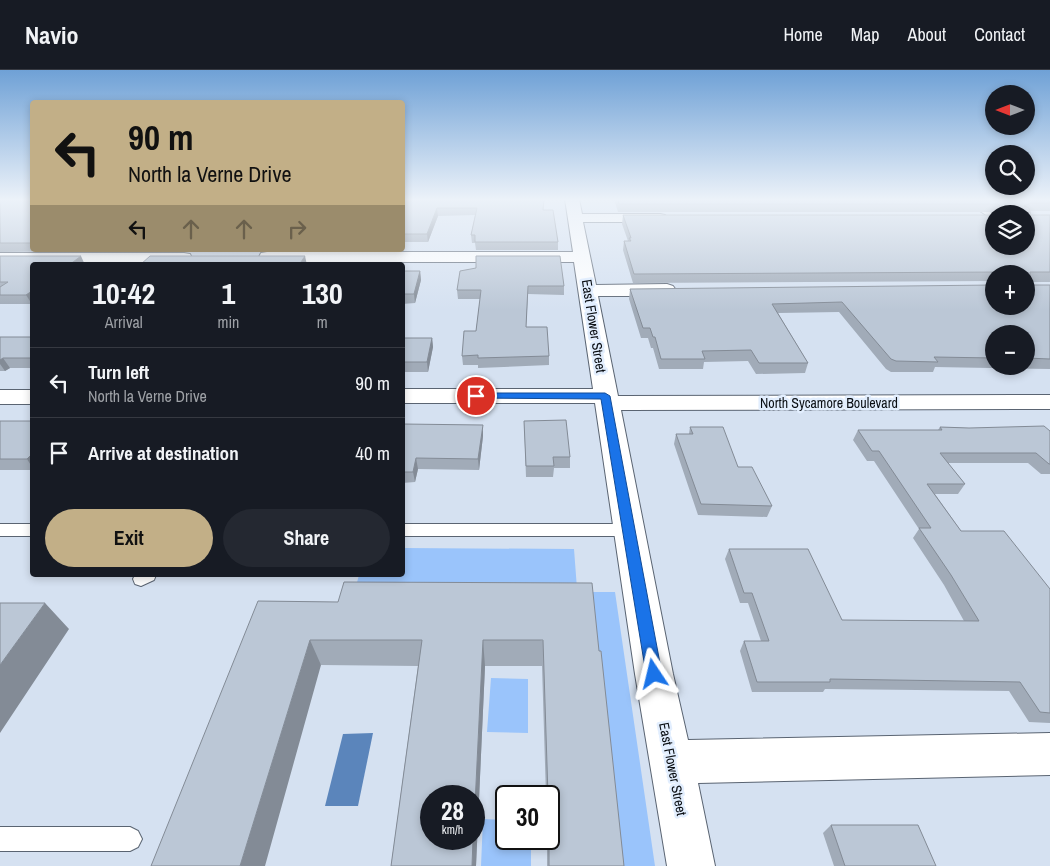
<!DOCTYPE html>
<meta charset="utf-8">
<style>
:root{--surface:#171b24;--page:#242831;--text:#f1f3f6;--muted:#9ea1a6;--line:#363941;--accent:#c2af87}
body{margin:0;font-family:"Archivo Narrow",sans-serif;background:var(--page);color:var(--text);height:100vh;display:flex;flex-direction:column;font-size:19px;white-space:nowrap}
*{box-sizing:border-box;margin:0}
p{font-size:16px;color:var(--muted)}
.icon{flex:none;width:28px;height:28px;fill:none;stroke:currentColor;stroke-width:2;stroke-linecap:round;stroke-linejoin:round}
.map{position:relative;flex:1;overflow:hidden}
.sheet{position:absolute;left:30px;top:192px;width:375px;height:315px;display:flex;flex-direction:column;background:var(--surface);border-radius:5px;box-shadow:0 2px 8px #0003}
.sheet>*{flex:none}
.top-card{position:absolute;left:30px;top:30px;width:375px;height:152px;border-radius:5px;box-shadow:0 2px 8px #0003;background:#c2af87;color:#111;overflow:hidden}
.needle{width:32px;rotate:270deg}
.buttons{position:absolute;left:985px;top:15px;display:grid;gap:10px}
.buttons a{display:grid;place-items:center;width:50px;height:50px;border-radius:50%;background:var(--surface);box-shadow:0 2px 8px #0003;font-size:25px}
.speed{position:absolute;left:420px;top:715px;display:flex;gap:10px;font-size:25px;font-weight:700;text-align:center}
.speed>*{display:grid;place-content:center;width:65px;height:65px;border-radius:50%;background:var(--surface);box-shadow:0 2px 8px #0003;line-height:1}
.speed small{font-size:12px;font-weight:400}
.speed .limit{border:2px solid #111;border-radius:8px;background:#fff;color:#111}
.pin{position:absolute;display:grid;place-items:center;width:42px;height:42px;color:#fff;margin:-21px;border:2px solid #fff;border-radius:50%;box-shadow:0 1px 5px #0007}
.me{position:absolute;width:55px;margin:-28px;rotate:350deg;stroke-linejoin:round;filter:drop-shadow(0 0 4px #0008)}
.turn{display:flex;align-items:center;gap:18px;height:105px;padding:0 15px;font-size:22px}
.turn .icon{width:65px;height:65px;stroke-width:2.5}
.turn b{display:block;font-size:35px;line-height:42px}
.lanes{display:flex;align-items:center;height:48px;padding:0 15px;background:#0003;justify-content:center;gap:25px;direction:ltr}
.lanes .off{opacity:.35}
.eta{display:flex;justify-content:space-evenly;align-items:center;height:85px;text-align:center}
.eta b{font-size:30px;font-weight:800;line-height:35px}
.primary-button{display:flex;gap:10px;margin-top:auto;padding:10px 15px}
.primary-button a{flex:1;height:58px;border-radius:30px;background:var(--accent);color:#111;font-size:20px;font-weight:800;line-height:58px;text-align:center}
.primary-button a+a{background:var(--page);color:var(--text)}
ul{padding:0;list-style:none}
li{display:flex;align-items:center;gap:15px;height:70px;padding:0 15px;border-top:1px solid var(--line)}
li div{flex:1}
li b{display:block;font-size:19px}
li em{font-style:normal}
header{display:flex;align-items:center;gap:30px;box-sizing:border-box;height:70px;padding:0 25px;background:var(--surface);border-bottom:1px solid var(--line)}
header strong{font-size:24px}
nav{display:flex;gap:28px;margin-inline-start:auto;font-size:18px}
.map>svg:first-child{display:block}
.green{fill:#9ac4fb}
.water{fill:#5b85bb}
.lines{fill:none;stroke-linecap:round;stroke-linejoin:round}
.lane-casing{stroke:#5a6472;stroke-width:2}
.street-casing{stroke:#5a6472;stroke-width:2}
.lane{fill:#fff;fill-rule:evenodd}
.street{fill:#fff;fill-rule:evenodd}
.wall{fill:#a1abb8;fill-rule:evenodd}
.shaded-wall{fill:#838b96}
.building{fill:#bbc7d6;stroke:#838b96}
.route{fill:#1a73e8;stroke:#114b97}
.labels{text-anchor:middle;stroke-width:5;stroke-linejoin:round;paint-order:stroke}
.street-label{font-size:14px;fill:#0a0e13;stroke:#e2eefe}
</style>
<header>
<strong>Navio</strong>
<nav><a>Home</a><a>Map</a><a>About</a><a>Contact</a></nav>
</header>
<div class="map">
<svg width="1050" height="796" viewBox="0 0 1050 796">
<rect width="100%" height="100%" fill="#d5e1f1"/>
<path class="green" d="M403,478L574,479L578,532L352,531L359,505H402Z
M587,522H615L655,796H615Z
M491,608L528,609V663L487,662Z
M483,749L506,750V769H531V796H481Z"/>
<path class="water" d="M373,663L358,736H325L343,664Z"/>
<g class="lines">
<defs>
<path id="lane" d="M0,454H32V466H0Z
M402,454H628L633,456L636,460L633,464L628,466H402Z
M135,505H156L154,510L141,516L135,514L133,509Z
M0,757H130L138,761L142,769L138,777L130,781H0Z"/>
<path id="street" d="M565,129H579L582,144H660L665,145L667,148L665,151L660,152H583L596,215L667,214L673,216L676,220L673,224L667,226H598L618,326L1050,325V339L621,340L673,604L688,670L1050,663V705L698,713L715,796H667L635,604L595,333H402V319H593L574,192H267L261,191L259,187L261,183L267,182H573Z
M962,129H979L1001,144H994V148L989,147Z
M0,183H184L190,184L192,188L190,192L184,193H0Z
M0,320H32V334H0Z"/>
</defs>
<use href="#lane" class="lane-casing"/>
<use href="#street" class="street-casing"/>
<use href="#lane" class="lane"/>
<use href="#street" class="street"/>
</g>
<path class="wall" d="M0,129H32V180H105L103,181L0,182Z
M402,129L543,140L558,172V180H476L475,173H472L471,165L475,145L438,146L428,172H402Z
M614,129H1050V141H1030L1031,145H1050V212H1030V215H1050V299L935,297L933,302H891L886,299L839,242L778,243L808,293L805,303L756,304L748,291L704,292L703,299H659L653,278H651L648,268H641L629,229L630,219L994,236L1026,204H994V211L633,213L623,180L624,171H628L622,154L623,145H994L1026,144H996L994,142H618ZM994,264H1026V296H994Z
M168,180H316L169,181Z
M0,186L85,195H32V234H0Z
M476,198L564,216V225L528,224L526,257L549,286V295L478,298V295H463L462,286L476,261L480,229H458L457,220Z
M402,201H420L421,210L415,233L402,234Z
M0,267H32V298H10L5,301H0Z
M402,268H432L433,277L428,302H402Z
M0,351H32V400H0Z
M524,351L570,387V398H554L553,407H526Z
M402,354L483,366L479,400L418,399L415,412L402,413Z
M690,357L738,397L772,436L767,447L698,445L674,374L676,364H689Z
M940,357L1050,361V404H1041L1028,393H948L965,414L958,424H935L961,461L1050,519V653L1029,652L1009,621L825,619L823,622H752L740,581L744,571H761L748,533H740L725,489L729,479L842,550L964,551L944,515L913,468L919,459L874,391H867L853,370L858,360H938Z
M258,531L338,532L599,581L624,796H547V769H549V726H546L542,596H485L476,796H391L418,596L321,595Z
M831,755L936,796H834L823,763Z"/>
<path class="shaded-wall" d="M437,138L438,146L428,172L427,164Z
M81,186L85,195H69Z
M305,186L307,195H299Z
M420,201L421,210L415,233L414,224Z
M32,221V234L26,225Z
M432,268L433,277L428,302L427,292Z
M3,288L10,298L5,301L0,294V290Z
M483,355V366L479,400L478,389Z
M32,384V397L27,389Z
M416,388L418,399L415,412L413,402Z
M45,533L69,559L0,663V595Z
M310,570L321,595L265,796H240Z
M483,570L485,596L476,796H472L473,769H474V755Z"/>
<path class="building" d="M0,129H32V173H0Z
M402,129H544L543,140H553L558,172H475V165H471L477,138H437L427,164H402Z
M618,129H1050V133H1030L1024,136L1029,138L1031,145H1050V202H1030V215H1050V289L1026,288V264H994V288L934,287L938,292L896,291L891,289L842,232L772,234L808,293H759L751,280L702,281L705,289H661L655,267H653L650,258H643L630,219L994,215V236H1026V204H1001L999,202L634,204L624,171H631L629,168H631L623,145H994V176H1026V144H998L1000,136L998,134H619Z
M0,186H81L69,195H32V221L26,225H0V217L8,212H0Z
M150,186H305L299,195H140Z
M476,186H560L564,216H528L526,257H547L549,286L478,288V285L462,286L464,261H476L481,220H457L460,201L476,198Z
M402,201H420L414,224H402Z
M0,267H32V288H3L0,290Z
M402,268H432L427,292H402Z
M566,350L570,387H553L554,396H526L524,351Z
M0,351H32V384L27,389H0Z
M402,354L483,355L478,389L416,388L413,402H402Z
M1044,356L1050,361V394H1049L1036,383H940L965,414H927L961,461H1004L1050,519V643L1040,642L1020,612L830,609V612H757L744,571H769L752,523H744L729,479H808L842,550L979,551L951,505L919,458H931L879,381H872L858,360H942L940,357L969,358Z
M690,357H723L738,397H752L772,436L701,434L676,364H693Z
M344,512L592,513L599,581H601L624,796H549V726H548L543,570H483L474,755V726H431V769H473L472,796H391L422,570H310L240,796H151L258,531L338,532Z
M0,533H45L0,595Z
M831,755H918L936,796H845Z"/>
<linearGradient id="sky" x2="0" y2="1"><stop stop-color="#6fa1d6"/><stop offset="0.54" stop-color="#ecf2f9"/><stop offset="1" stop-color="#ecf2f9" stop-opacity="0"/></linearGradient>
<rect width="1050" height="240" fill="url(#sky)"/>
<path class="route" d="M476,323H605L610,326L662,604L659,609L654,611L648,609L646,604L601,329L473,328L471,326Z"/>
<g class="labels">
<g class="street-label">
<text transform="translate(594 256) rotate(81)" y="5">East Flower Street</text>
<text x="829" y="338">North Sycamore Boulevard</text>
<text transform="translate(673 699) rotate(79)" y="5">East Flower Street</text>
</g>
</g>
</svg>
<div class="buttons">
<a><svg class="needle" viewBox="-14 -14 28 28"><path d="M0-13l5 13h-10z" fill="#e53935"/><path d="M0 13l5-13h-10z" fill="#9ea1a6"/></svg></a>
<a><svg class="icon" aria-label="search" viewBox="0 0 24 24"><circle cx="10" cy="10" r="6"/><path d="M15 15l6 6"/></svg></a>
<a><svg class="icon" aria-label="layers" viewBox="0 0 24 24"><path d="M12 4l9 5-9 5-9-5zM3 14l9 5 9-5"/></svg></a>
<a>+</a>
<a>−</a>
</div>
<div class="speed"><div>28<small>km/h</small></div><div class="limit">30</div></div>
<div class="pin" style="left:476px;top:326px;background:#d93025"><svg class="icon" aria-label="arrive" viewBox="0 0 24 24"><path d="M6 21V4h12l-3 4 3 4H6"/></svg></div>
<svg class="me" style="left:654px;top:604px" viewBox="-20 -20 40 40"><path d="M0-17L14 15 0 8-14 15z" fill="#1a73e8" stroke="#fff" stroke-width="4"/></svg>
<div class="top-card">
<div class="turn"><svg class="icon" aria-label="left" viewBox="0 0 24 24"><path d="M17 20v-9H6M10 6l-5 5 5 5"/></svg><div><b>90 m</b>North la Verne Drive</div></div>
<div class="lanes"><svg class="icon" aria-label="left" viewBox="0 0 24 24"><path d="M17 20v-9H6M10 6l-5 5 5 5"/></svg><svg class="icon off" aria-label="ahead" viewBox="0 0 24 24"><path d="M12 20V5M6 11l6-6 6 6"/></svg><svg class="icon off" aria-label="ahead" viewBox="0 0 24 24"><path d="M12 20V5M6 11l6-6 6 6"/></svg><svg class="icon off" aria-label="right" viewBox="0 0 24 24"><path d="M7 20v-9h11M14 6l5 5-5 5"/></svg></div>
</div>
<section class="sheet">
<div class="eta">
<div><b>10:42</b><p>Arrival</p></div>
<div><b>1</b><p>min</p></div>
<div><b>130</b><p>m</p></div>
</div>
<ul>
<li><svg class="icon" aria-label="left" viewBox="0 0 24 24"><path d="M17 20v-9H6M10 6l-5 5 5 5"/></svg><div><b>Turn left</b><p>North la Verne Drive</p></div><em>90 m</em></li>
<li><svg class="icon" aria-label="arrive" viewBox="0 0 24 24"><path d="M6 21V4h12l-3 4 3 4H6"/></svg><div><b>Arrive at destination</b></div><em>40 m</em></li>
</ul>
<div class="primary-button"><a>Exit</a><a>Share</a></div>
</section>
</div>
